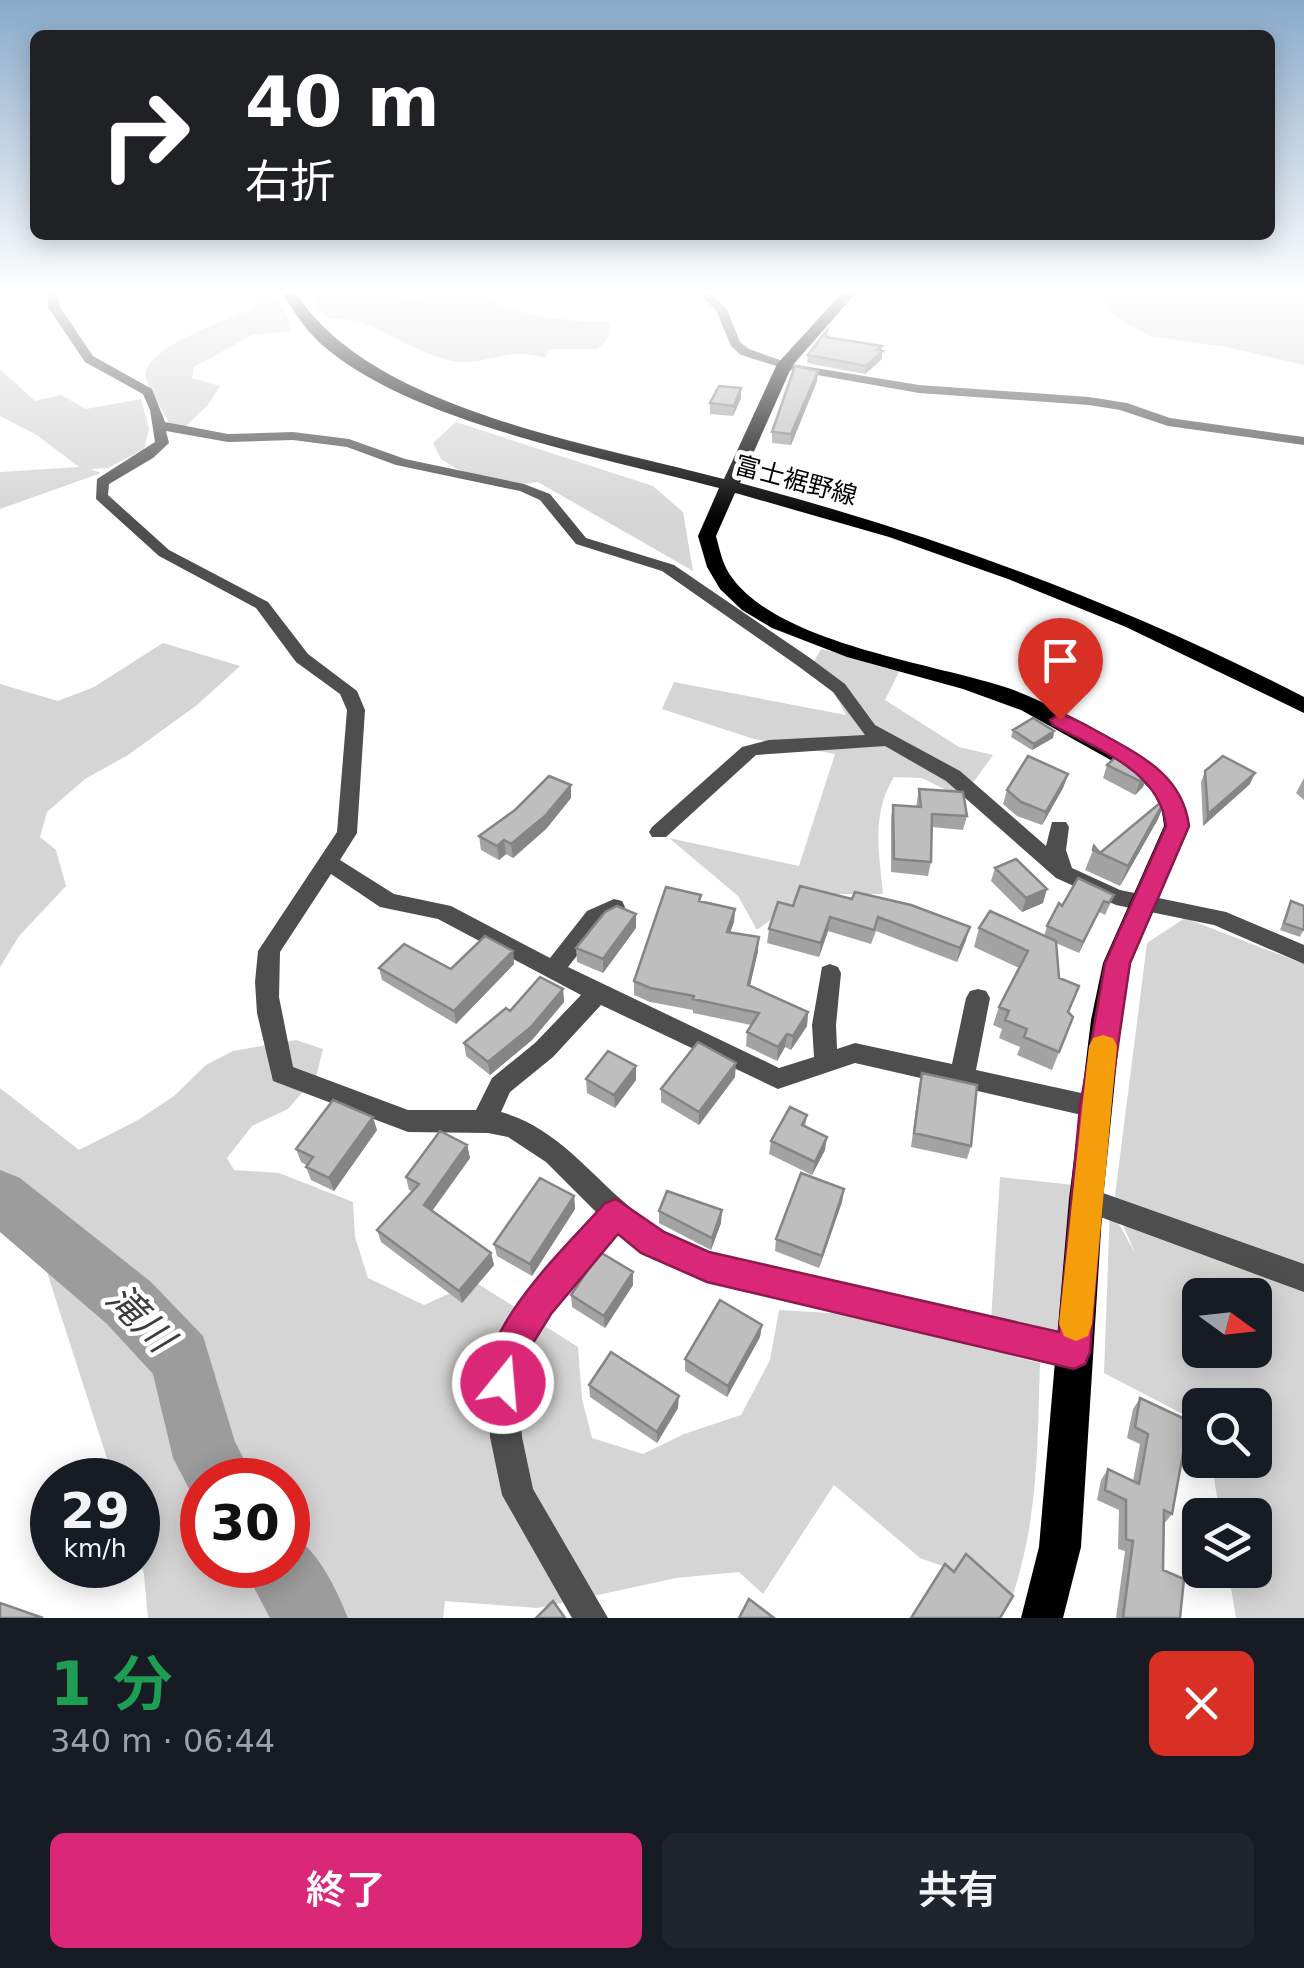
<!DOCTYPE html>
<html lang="ja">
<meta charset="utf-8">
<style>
:root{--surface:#171b24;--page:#20242c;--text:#f1f3f6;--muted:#9ea1a6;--accent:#db2777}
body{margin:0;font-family:"DejaVu Sans","Noto Sans JP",sans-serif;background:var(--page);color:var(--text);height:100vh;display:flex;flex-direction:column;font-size:38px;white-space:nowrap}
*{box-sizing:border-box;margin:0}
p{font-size:32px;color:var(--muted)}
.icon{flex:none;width:55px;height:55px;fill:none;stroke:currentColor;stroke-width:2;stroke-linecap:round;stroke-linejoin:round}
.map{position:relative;height:1618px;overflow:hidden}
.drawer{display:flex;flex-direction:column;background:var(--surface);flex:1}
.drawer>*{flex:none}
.hud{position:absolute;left:30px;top:30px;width:1245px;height:210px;border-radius:15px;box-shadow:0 5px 25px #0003;background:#202124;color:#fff;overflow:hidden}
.needle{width:65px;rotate:105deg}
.buttons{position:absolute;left:1182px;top:1278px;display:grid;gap:20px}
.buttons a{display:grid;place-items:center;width:90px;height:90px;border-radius:15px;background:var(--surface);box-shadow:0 5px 25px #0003;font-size:50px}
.speed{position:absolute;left:30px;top:1458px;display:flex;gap:20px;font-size:50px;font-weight:700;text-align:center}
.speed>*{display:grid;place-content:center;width:130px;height:130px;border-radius:50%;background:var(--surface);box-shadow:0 5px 25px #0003;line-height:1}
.speed small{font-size:25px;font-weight:400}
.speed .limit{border:15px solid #d22;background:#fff;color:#111}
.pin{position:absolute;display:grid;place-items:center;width:85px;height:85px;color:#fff;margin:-102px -42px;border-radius:50% 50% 50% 0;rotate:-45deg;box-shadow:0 0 10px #0007}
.pin .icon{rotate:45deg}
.me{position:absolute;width:110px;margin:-55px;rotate:17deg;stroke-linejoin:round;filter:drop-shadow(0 0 8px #0008)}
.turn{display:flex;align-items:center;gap:35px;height:210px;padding:0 50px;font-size:45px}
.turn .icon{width:130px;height:130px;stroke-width:2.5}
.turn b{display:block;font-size:70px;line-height:85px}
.round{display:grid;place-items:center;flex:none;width:105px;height:105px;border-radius:15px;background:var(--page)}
.head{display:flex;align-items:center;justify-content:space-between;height:170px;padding:0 50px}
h1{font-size:60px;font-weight:600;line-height:75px;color:#1e9e55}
.button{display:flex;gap:20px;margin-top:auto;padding:20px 50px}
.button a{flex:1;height:115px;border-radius:15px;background:var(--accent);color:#fff;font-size:40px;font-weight:600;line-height:115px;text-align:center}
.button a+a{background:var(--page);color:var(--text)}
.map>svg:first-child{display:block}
.green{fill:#d5d5d5;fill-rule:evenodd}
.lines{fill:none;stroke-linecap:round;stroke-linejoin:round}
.river{fill:#9c9c9c;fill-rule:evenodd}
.minor{fill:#4e4e4e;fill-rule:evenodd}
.primary{fill:#000;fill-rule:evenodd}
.wall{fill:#a3a3a3}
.shaded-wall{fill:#858585}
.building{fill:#bebebe;stroke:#858585;stroke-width:2.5}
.route{fill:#db2777;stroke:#8e194d;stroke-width:2.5}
.slow{fill:#f59e0b}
.labels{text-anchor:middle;stroke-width:9;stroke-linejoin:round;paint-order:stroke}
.far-street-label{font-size:25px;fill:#000;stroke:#fff}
.near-water-label{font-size:38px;font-style:italic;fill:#3d3d3d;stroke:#fff}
</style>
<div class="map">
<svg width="1304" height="1618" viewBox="0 0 1304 1618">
<rect width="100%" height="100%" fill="#fff"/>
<path class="green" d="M255,294H274L289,321L290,331L252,335L194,367L192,378L220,386L208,405L186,426L170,425C164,410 148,392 146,376C144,347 230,319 254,308Z
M311,294H395L410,302L428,294H484C505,315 577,323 606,321L610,325L606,341L597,349H548L546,358C537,356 526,353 516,354C498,355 479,363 462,362C414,359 379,316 330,319L320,311Z
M1101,294H1304V365L1226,347L1149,336L1106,309Z
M0,369L35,401L61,395L86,409L141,399L149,429L144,449L108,468L90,469L101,473L0,509V472L79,467L37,435L0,416Z
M456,422L653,486L683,512L693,571L538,482L503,487L455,468L441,459L433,443Z
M163,643L240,666L197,705L128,755L85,779L47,812L40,837L56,850L66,886L19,936L0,967V684L58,701L94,687Z
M821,649L900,670L885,700L959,747L993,755L962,798L922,778L894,777C871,814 879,853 883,894H805L757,930L738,896L669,838L799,866L835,754L754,739L662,709L674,682L846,715L832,689L808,672Z
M1185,918L1304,964V1618H1236L1228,1570H1255V1515H1220L1211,1460H1255V1405H1200V1423L1104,1373L1110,1208L1135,1253L1114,1204L1147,943ZM1200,1295H1255V1350H1200Z
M296,1040L323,1049L316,1077L288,1109L252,1126L227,1158L234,1170L279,1173L353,1202L355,1237L368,1278L424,1305L475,1282L578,1347L582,1399L592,1438L643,1454L684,1434L741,1415L770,1360L779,1310L847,1314L1040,1363C1037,1450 1039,1517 1011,1601L973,1577L920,1558L834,1485L763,1594L739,1572L676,1578L538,1608L445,1601L443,1618H148L144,1574L138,1553V1480H114L44,1263L0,1232V1088L79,1150L138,1120L174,1096L206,1065L233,1051ZM202,1480H288V1565H202Z
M1000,1177L1074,1185L1059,1338L991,1321Z"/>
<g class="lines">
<path class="river" d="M0,1170L20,1178L151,1282L203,1336L235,1442L255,1480H202V1506L197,1504L173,1458L153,1374L107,1324L0,1232Z
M288,1534C317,1546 336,1589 348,1618H270L242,1565H288Z"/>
<path class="minor" d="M48,294H58L60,307L93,356L152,389L165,422L228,434L293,432L349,439L405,459L524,484L550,494L586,538L674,565L810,658L845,684L875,725L960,771L1046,846L1052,822H1066L1069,827L1066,850L1072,868L1120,890L1226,912L1304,945V964L1214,925L1116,905L1056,878L946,781L885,746L756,755L666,837H652L649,832L652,827L742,747L769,740L865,735L833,692L798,666L662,571L576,544L540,500L520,491L396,465L347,447L293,440L228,442L166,431L169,443L153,458L109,484L108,495L169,550L268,602L308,654L357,691L365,710L357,833L340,860L394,894L451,906L550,958L587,911L614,899L622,901L625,907L622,913L603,923L568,967L779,1068L814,1057L812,1025L822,967L830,964L838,967L841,973L836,1025L837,1049L855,1043L952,1064L966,998L970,991L978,989L986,991L990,998L976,1070L1095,1096L1104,1099L1108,1107L1104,1115L1095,1118L855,1063L778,1089L601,1005L553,1057L510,1092L501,1112C554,1127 584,1167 624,1202C649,1225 679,1240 710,1254L1074,1337L1084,1342L1089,1352L1084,1362L1074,1367L707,1280L660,1258L618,1231L549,1312L520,1359L518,1383L522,1437L533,1489L608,1618H572L502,1495L490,1437L488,1383L496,1345L529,1292L598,1214L546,1162L508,1137L488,1133L408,1132L273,1081L257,1013L255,982L258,951L337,832L347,710L340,694L296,662L256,608L159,556L96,499L97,479L155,442L150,410L143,394L85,362L48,307ZM331,874L380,907L438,919L581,995L535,1043L492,1078L476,1110H408L293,1067L279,997L280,952Z
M699,294H711L727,309L740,342L749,349L791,364L919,385L1089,397L1127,403L1170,418L1304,437V445L1168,426L1120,410L1089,405L919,393L789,370L741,355L731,346L716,310Z
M1086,1187L1304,1264V1292L1076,1208L1073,1199L1076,1190Z"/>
<path class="primary" d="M283,294H297C370,410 598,445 724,479L777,364L841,294H855L792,366L740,483C936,535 1124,604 1304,697V713L1126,627L1008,579L889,537L739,494L735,493L716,536C720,551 723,567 733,579C782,644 932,663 1008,688C1044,701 1078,720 1111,738C1149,760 1181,781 1190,826L1131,963L1121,1020L1103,1199L1081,1547L1063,1618H1021L1039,1547L1069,1199L1091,1020L1103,963L1164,826L1162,811L1153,792L1134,773L1021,710L963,689L847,657L772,628L742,610L720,589L707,567L698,536L719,488C605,458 407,422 320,343C305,329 294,312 283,294Z"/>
</g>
<path class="wall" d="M826,337L882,346V359L865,374L807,363L808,355Z
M818,371L817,381L791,445L772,443V432Z
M741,398L733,416L710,414V403Z
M1013,730L1054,731L1053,738L1032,750L1011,737Z
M1107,765L1148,774L1143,787L1135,795L1103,778Z
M1205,771L1250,784L1203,826L1201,782Z
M1068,774L1063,788L1042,825L1017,816L1003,804L1007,790Z
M1304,778V800L1296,793Z
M919,789L967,816L963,830L932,827L931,862L928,876L891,872V818L893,805L916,807Z
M571,798L546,829L513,858L506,854L499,860L481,850L479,836Z
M1166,799L1158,819L1120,886L1085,870L1093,850L1100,853Z
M995,868L1043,903L1022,912L991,881Z
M800,886L966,940L957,962L876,931L871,944L828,931L819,957L767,943L769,929L793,906Z
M701,895L700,901L735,909L734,922L730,932L758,951L750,986L808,1012L807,1026L791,1050L785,1047L777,1061L746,1046L747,1032L751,1025L693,1013V1010L650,1002L634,995V981Z
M1114,895L1105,915L1099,912L1079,953L1056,943L1059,978L1068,1013L1073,1017L1052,1070L1017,1055L1020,1047L999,1038L1002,1029L993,1025L999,1007L1019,968L974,947L979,928L1044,936L1047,926L1062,906Z
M1291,901L1304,929L1300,937L1280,930Z
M636,928L603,973L577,962L576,948Z
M513,951L514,964L456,1024L382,980L379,968L451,969Z
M563,989L564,1002L532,1040L490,1075L466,1056L464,1043L510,1011Z
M922,1073L971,1146L967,1159L911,1147L919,1086Z
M735,1077L699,1125L661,1102V1089Z
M586,1079L636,1080L615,1108L587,1093Z
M807,1115L805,1127L825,1150L812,1175L769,1154L771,1141Z
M377,1130L334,1191L311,1180L306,1167L308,1166L301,1162L296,1149Z
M467,1145L470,1158L432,1211L491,1253L494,1265L462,1303L381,1242L377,1230L412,1191L409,1190L406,1177Z
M844,1189L842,1202L819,1268L775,1251L776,1239Z
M574,1196L575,1209L532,1276L497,1256L494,1244Z
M659,1211L721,1223L711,1250L659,1223Z
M633,1272V1285L605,1328L572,1307L571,1295Z
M1196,1285L1200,1295V1318L1193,1316L1192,1291Z
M762,1325L760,1337L727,1397L685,1371V1359Z
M589,1385L678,1408L657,1443L590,1397Z
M1140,1398L1172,1514L1164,1524L1163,1570L1180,1618H1116L1125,1551L1118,1549L1119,1510L1097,1500L1101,1480L1108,1469L1133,1481L1140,1444L1127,1438L1133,1409Z"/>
<path class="shaded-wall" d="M882,346V359L865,374L866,366Z
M818,371L817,381L791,445V434Z
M741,388V398L733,416L734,406Z
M1054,731L1053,738L1032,750L1034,744Z
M1255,773L1250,784L1203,826L1208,814Z
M1068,774L1063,788L1042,825L1046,812Z
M1148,774L1143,787L1135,795L1140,781Z
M571,785V798L546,829L513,858L511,844Z
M1166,799L1158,819L1120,886L1128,866Z
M504,840L506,854L499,860L497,846Z
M1047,889L1043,903L1022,912L1026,898Z
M1104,901L1099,912L1079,953L1083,942Z
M735,909L734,922L726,945L727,932Z
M636,914V928L603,973V959Z
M830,917L828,931L819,957L821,943Z
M970,927L966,940L957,962L960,948Z
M759,937L758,951L747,998L748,985Z
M513,951L514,964L456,1024L454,1011Z
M563,989L564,1002L532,1040L490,1075L488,1062Z
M808,1012L807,1026L791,1050L793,1036Z
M787,1034L785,1047L777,1061L778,1047Z
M736,1063L735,1077L699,1125V1112Z
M636,1066V1080L615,1108L614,1095Z
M373,1117L377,1130L334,1191L329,1178Z
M827,1137L825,1150L812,1175L815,1162Z
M467,1145L470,1158L427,1218L424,1205Z
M844,1189L842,1202L819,1268L822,1256Z
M574,1196L575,1209L532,1276L530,1264Z
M722,1210L721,1223L711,1250L712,1238Z
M491,1253L494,1265L462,1303L459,1291Z
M633,1272V1285L605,1328L604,1316Z
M762,1325L760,1337L727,1397L728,1386Z
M679,1396L678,1408L657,1443V1432Z"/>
<path class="building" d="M827,330L826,337L882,346L877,350L883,351L866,366L808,355Z
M795,366L818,371L791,434L772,432Z
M719,386L741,388L734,406L710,403Z
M1033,718L1054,731L1034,744L1013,730Z
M1120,753L1148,774L1140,781L1107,765Z
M1028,756L1068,774L1046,812L1021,802L1007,790Z
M1223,756L1255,773L1208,814L1205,771Z
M549,776L571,785L545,816L511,844L504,840L497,846L479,836L515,810Z
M919,789L963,792L967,816L932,814L931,862L894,859L893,805L921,807Z
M1166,798L1128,866L1093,850L1094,846L1100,853Z
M1016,859L1047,889L1026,898L995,868Z
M1078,878L1114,895L1109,903L1104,901L1083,942L1047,926L1059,903L1062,906Z
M800,886L852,899L855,892L911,905L970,927L960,948L878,917L874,930L830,917L821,943L769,929L778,902L793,906Z
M666,887L701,895L699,901L735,909L727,932L759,937L748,985L808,1012L793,1036L787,1034L778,1047L747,1032L759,1013L693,999L694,996L650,988L634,981Z
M1291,901L1304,906V930L1284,923Z
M617,906L636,914L603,959L576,948L605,912Z
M990,911L1056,941L1059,978L1079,986L1068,1012L1073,1017L1059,1052L1024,1037L1027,1029L1005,1020L1009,1011L999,1007L1028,951L979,928Z
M485,936L513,951L454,1011L379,968L404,944L451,969Z
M540,977L563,989L531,1027L488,1062L464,1043L506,1008L510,1011Z
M698,1042L736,1063L699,1112L661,1089Z
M608,1051L636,1066L614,1095L586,1079Z
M922,1073L977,1085L971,1146L914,1133Z
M333,1100L373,1117L329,1178L306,1167L313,1157L296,1149Z
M790,1107L807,1115L802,1125L827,1137L815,1162L771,1141Z
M440,1131L467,1145L424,1205L491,1253L459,1291L377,1230L419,1184L406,1177Z
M801,1173L844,1189L822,1256L776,1239Z
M540,1178L574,1196L530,1264L494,1244Z
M667,1191L722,1210L712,1238L659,1211Z
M600,1252L633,1272L604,1316L571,1295Z
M1196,1285L1223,1292V1295H1200V1311L1197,1310Z
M720,1300L762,1325L728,1386L685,1359Z
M611,1352L679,1396L657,1432L589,1385Z
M1140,1398L1189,1421L1172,1514L1164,1510L1163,1570L1184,1579L1180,1618H1123L1133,1541L1126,1539V1500L1105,1490L1108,1469L1139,1484L1148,1434L1135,1427Z
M966,1554L1013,1596L1000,1618H911L945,1564L954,1572Z
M749,1599L774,1618H739Z
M553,1601L565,1618H536Z
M0,1603L43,1618H0Z"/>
<linearGradient id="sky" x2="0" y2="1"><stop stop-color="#89aaca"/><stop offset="0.56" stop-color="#fff"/><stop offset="1" stop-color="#fff" stop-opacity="0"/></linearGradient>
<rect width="1304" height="521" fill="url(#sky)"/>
<path class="route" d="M1060,714C1075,718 1089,727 1102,734C1142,756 1183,776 1189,826L1130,963L1109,1107L1090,1352L1085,1364L1074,1369L707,1282L641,1253L618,1234L551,1314L523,1359L515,1395L503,1400L491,1395C467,1338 570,1243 605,1203L616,1199L664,1232L709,1252L1059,1332L1080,1107L1105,963L1166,826C1160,770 1096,749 1053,725L1050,720Z"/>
<path class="slow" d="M1103,1035L1113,1038L1117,1046L1092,1324L1088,1336L1076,1341L1064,1336L1059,1324L1089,1046L1093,1038Z"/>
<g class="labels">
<g class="far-street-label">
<text transform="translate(796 480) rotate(15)" y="9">富士裾野線</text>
</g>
<g class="near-water-label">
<text transform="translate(140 1318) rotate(45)" y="13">滝川</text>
</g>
</g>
</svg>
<div class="buttons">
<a><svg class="needle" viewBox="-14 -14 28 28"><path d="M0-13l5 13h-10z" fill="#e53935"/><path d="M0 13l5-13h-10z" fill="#9ea1a6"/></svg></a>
<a><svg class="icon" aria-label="search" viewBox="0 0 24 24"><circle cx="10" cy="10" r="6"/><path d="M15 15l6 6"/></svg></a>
<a><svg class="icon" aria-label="layers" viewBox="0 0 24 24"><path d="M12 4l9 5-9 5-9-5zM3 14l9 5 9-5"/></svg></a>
</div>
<div class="speed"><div>29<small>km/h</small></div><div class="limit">30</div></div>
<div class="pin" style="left:1060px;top:720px;background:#d93025"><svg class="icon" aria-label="arrive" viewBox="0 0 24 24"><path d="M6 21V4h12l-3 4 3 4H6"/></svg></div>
<svg class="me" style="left:503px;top:1383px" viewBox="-20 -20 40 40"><circle r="17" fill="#db2777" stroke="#fff" stroke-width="3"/><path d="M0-11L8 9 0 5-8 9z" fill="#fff"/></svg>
<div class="hud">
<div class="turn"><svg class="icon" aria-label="right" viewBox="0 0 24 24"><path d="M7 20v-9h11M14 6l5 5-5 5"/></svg><div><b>40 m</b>右折</div></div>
</div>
</div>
<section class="drawer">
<div class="head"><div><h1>1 分</h1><p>340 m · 06:44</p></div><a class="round" style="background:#d93025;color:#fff"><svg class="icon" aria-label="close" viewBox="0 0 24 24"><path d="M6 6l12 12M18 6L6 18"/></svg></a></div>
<div class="button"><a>終了</a><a>共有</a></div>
</section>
